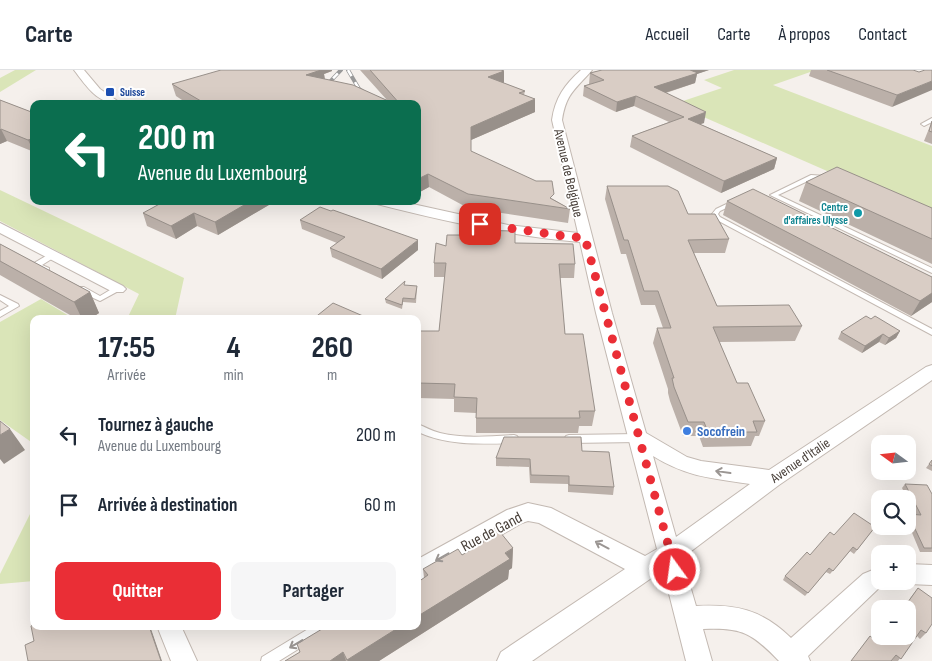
<!DOCTYPE html>
<html lang="fr">
<meta charset="utf-8">
<style>
:root{--surface:#fff;--page:#f6f6f7;--text:#1f2937;--muted:#747a83;--line:#e0e1e3;--accent:#ea2e36}
body{margin:0;font-family:"Sofia Sans Condensed",sans-serif;background:var(--page);color:var(--text);height:100vh;display:flex;flex-direction:column;font-size:19px;white-space:nowrap}
*{box-sizing:border-box;margin:0}
p{font-size:16px;color:var(--muted)}
.icon{flex:none;width:28px;height:28px;fill:none;stroke:currentColor;stroke-width:2;stroke-linecap:round;stroke-linejoin:round}
.map{position:relative;flex:1;overflow:hidden}
.side{position:absolute;left:30px;top:245px;width:391px;height:315px;display:flex;flex-direction:column;background:var(--surface);border-radius:10px;box-shadow:0 5px 20px #0002}
.side>*{flex:none}
.banner{position:absolute;left:30px;top:30px;width:391px;height:105px;border-radius:10px;box-shadow:0 5px 20px #0002;background:#0b6e4f;color:#fff;overflow:hidden}
.needle{width:32px;rotate:285deg}
.controls{position:absolute;left:871px;top:365px;display:grid;gap:10px}
.controls a{display:grid;place-items:center;width:45px;height:45px;border-radius:10px;background:var(--surface);box-shadow:0 5px 20px #0002;font-size:25px}
.pin{position:absolute;display:grid;place-items:center;width:42px;height:42px;color:#fff;margin:-21px;border-radius:10px;box-shadow:0 2px 8px #0006}
.me{position:absolute;width:55px;margin:-28px;rotate:346deg;stroke-linejoin:round;filter:drop-shadow(0 0 4px #0008)}
.turn{display:flex;align-items:center;gap:18px;height:105px;padding:0 25px;font-size:22px}
.turn .icon{width:65px;height:65px;stroke-width:2.5}
.turn b{display:block;font-size:35px;line-height:42px}
.eta{display:flex;justify-content:space-evenly;align-items:center;height:85px;text-align:center}
.eta b{font-size:30px;font-weight:700;line-height:35px}
.primary-button{display:flex;gap:10px;margin-top:auto;padding:10px 25px}
.primary-button a{flex:1;height:58px;border-radius:10px;background:var(--accent);color:#fff;font-size:20px;font-weight:700;line-height:58px;text-align:center}
.primary-button a+a{background:var(--page);color:var(--text)}
ul{padding:0;list-style:none}
li{display:flex;align-items:center;gap:15px;height:70px;padding:0 25px}
li div{flex:1}
li b{display:block;font-size:19px}
li em{font-style:normal}
header{display:flex;align-items:center;gap:30px;box-sizing:border-box;height:70px;padding:0 25px;background:var(--surface);border-bottom:1px solid var(--line)}
header strong{font-size:24px}
nav{display:flex;gap:28px;margin-inline-start:auto;font-size:18px}
.map>svg:first-child{display:block}
.green{fill:#dae5b8}
.lines{fill:none;stroke-linecap:round;stroke-linejoin:round}
.service-casing{stroke:#c3b9b2;stroke-width:2}
.minor-casing{stroke:#c3b9b2;stroke-width:2}
.service{fill:#fff;fill-rule:evenodd}
.minor{fill:#fff;fill-rule:evenodd}
.rail-casing{stroke:#999;stroke-width:4}
.rail{stroke:#fff;stroke-width:2.5;stroke-dasharray:7;stroke-linecap:butt}
.wall{fill:#bbb0a9}
.shaded-wall{fill:#98908a}
.building{fill:#d9cdc5;stroke:#98908a}
.oneway{stroke:#9b9693}
.route{stroke:#ea2e36;stroke-width:9;stroke-dasharray:0 16.2}
.transit-dot{fill:#1a4fb4;stroke:#fff;stroke-width:2}
.culture-dot{fill:#0f9aa8;stroke:#fff;stroke-width:2}
.shop-dot{fill:#3f7fe0;stroke:#fff;stroke-width:2}
.labels{text-anchor:middle;stroke-width:4;stroke-linejoin:round;paint-order:stroke}
.far-transit-label{font-size:11px;font-weight:bold;fill:#164399;stroke:#fff;text-anchor:start}
.far-culture-label{font-size:11px;font-weight:bold;fill:#0d838f;stroke:#fff;text-anchor:end}
.street-label{font-size:14px;fill:#49403a;stroke:#fff}
.shop-label{font-size:14px;font-weight:bold;fill:#366cbe;stroke:#fff;text-anchor:start}
.near-street-label{font-size:16px;fill:#49403a;stroke:#fff}
</style>
<header>
<strong>Carte</strong>
<nav><a>Accueil</a><a>Carte</a><a>À propos</a><a>Contact</a></nav>
</header>
<div class="map">
<svg width="932" height="591" viewBox="0 0 932 591">
<rect width="100%" height="100%" fill="#f5f0ec"/>
<path class="green" d="M15,0H36L0,22V8Z
M734,0H816L773,15L932,76V147L674,34L722,18L704,10Z
M0,120L184,208L175,249H127L139,224L0,151Z
M41,229L74,249H34V374L0,350V252Z
M34,436V511L0,514V504Z"/>
<g class="lines">
<defs>
<path id="service" d="M932,48V52L924,56L921,54Z
M811,105L826,106L829,108L826,110L812,109L778,125L932,198V203L770,125Z
M735,130L737,131V133L720,141L718,144L720,147L932,259V265L715,149L712,144L716,139Z
M51,183H57L58,185L42,195L49,198V202H43L34,197V193Z
M78,217H84L100,226L115,217H121L122,219L100,231L78,221L77,219Z
M0,225L18,234L19,236L0,247V241L9,236L0,230Z
M418,354C425,357 432,361 440,363C464,369 490,366 514,365L517,366L519,369L517,372L514,373C481,374 449,376 418,362Z
M639,364L642,365L644,368L642,371L639,372L569,373L566,372L564,369L566,366L569,365Z
M313,556H331L329,560L279,591H261L262,587Z"/>
<path id="minor" d="M74,0H84L100,19L122,34C97,34 88,18 74,0Z
M581,0H592C576,19 566,23 562,50L612,243L646,363L687,387L701,391L769,400L926,297L932,295V310L779,415L682,488L696,536C736,534 761,539 791,568L863,504L880,497V511H890L888,514L879,518L808,586L810,591H779C752,563 742,557 703,559L712,591H686L663,500L532,591H497L501,582L625,499L539,453L528,451L522,453L426,508L418,511V489L507,440L528,433L551,438L645,486L657,479L596,243L580,172C511,166 444,151 377,134L376,131H399L508,155L578,163L552,50C555,28 565,14 581,0ZM653,386C687,407 711,408 750,414L676,467Z
M0,153L123,216L126,219L123,222H113L0,163Z
M908,494L932,495V515L908,514L900,511H908Z
M157,556H181L197,591H171Z"/>
</defs>
<use href="#service" class="service-casing"/>
<use href="#minor" class="minor-casing"/>
<use href="#service" class="service"/>
<use href="#minor" class="minor"/>
<defs>
<path id="rail" d="M348,0L359,19L381,34
M300,34L326,16L341,0"/>
</defs>
<use href="#rail" class="rail-casing"/>
<use href="#rail" class="rail"/>
</g>
<path class="wall" d="M360,0H501L504,1L503,13L525,21L524,25L535,29V42L471,70V81L570,139L568,153L468,138L429,117L418,123V34H188L176,26L172,14L332,1L324,4L325,9L387,30Z
M602,0H709L697,4L695,13L666,23L704,53L700,54L777,88L774,99L721,123L630,77L632,66L669,52L634,36L616,42L583,26L584,16L590,14H589L590,3Z
M811,0H913L892,37L809,6Z
M0,30L34,43V82L7,71L0,74Z
M932,51V74L924,71Z
M806,112L932,138V194L799,131Z
M607,116L688,144L729,169L725,183H694L717,236L802,256L795,271L719,272L737,313L765,351L759,366H755L751,376L703,377L699,366H683L670,331L668,323V319L653,273L657,258H663L655,235H641L626,184H621L605,129Z
M727,131L932,207V232L911,246L723,145Z
M274,132L218,165L197,156L176,169L147,156L143,143Z
M331,141L418,180L382,209L332,187L330,178L337,173L302,159L300,150Z
M515,173L575,194L574,208H560L565,264L595,341L592,356H579L578,363H476V343L454,342V329L418,328V261H439L445,207H434V193L446,176Z
M0,174L90,222L99,243L90,249H77L0,205Z
M417,216L416,233L403,232L402,239L386,233L385,229Z
M871,249L900,261L896,268L885,275L879,272L862,283L838,269L841,262Z
M582,381L614,417L613,425L568,422V414L530,413L529,397L496,396V388Z
M932,390V401L926,398Z
M905,414L932,424V482H920L908,453V444L915,445L902,418Z
M875,457L854,484L850,481L830,504L826,502L805,526L783,510L785,506L834,465Z
M479,467L513,478L512,498L509,500L508,509L379,591H285L300,582L297,574L343,556L424,508L423,499L462,485L479,475Z
M918,518L926,563L920,569L917,566L898,591H851L870,566L874,569L880,561V566L908,539H902Z"/>
<path class="shaded-wall" d="M314,0H332V1L324,4L325,11L306,5Z
M685,0H709L697,4L695,13L652,27L654,17Z
M504,1V13L488,19V7Z
M932,11V20L892,37L897,25Z
M636,26L634,36L616,42L617,32Z
M535,29V42L471,70V57Z
M706,42L704,53L685,59L688,49Z
M1,59L7,71L0,74V60Z
M34,68V82L28,70Z
M777,88L774,99L721,123L724,111Z
M428,104L429,117L418,123V109Z
M251,131H274V132L218,165L215,152Z
M194,143L197,156L176,169L171,156Z
M418,170V180L382,209L381,199Z
M90,222L99,243L90,249H82L74,232Z
M932,223V232L911,246L920,231Z
M900,261L896,268L885,275L889,268Z
M883,264L879,272L862,283L865,276Z
M10,359L25,380L4,394L0,389V365Z
M513,478L512,498L509,500L508,509L379,591H348L347,590L401,556H418V546Z
M149,556H150L162,591H161Z
M343,582L346,591H330Z"/>
<path class="building" d="M221,0H321L306,5L353,15L395,34H206L172,14Z
M370,0H501L504,1L488,7L525,21L519,23L535,29L471,57V81L536,111H552L554,124L550,128L570,139L468,124L428,104L418,109V34H400Z
M602,0H690L698,3L654,17L706,42L688,49L777,88L724,111L632,66L684,47L636,26L617,32L584,16L604,10L590,3Z
M827,0H913L919,2L925,0H932V11L897,25Z
M0,30L34,43V68L28,70L1,59L0,60Z
M932,51V62L929,61Z
M837,97L932,138V169L806,112Z
M607,116H668L678,121L688,144H715L729,169L688,170L717,236L789,235L802,256L713,257L737,313H748L765,351H753L757,362H708L704,352H688L674,317L672,308H674L657,258H671L658,221H644L628,170H624Z
M753,119L932,207V223L920,231L727,131Z
M165,131H251L215,152L194,143L171,156L143,143Z
M320,137L331,141L333,140L418,170L381,199L330,178L345,167L300,150Z
M467,160L515,161V173L573,174L575,194H559L565,264H583L595,341H579L580,348H476L477,328L454,327L455,314L418,313V261H439L446,193H434L436,173L446,176L447,165H467Z
M0,174L90,222L74,232L0,191Z
M405,211L404,215L417,216L415,229L403,228L402,235L385,229Z
M333,233L370,249H313Z
M866,246L871,249L875,246L900,261L889,268L883,264L865,276L841,262Z
M0,351L10,359L0,365Z
M504,367H581L582,381L609,382L614,417L569,415V406L531,405L530,389L496,388Z
M932,390V396L929,394Z
M905,414L927,415L932,424V478H924L908,444L921,445Z
M854,443L875,457L857,480L853,477L833,501L829,498L808,523L785,506L807,482L810,485L830,462L834,465Z
M496,457L513,478L505,483L510,489L418,546V512L428,505L423,499L458,479L462,485L484,472L479,467Z
M918,518L932,528V554L926,563L921,560L901,589L896,585L891,591H851L870,566L874,569L880,561V566H908V539H903Z
M34,554V556H149L161,591H28L25,575L34,571L31,556Z
M327,556L342,557L401,556L347,590L343,582L330,591H285L300,582L297,574Z"/>
<defs><path id="oneway-shaft" d="M-6 0H5M1.5-3L5.5 0L1.5 3" fill="none" stroke-width="1.6" stroke-linecap="round" stroke-linejoin="round" transform="scale(1.25)"/></defs>
<g class="oneway">
<use href="#oneway-shaft" transform="translate(723 402) rotate(-172)"/>
<use href="#oneway-shaft" transform="translate(602 475) rotate(-152)"/>
<use href="#oneway-shaft" transform="translate(442 487) rotate(150)"/>
<use href="#oneway-shaft" transform="translate(296 574) rotate(149)"/>
</g>
<g class="lines">
<path class="route" d="M480,154L564,166L585,168L675,500"/>
</g>
<rect class="transit-dot" x="105" y="17" width="10" height="10" rx="2.5"/>
<circle class="culture-dot" cx="858" cy="143" r="5"/>
<circle class="shop-dot" cx="687" cy="361" r="5"/>
<g class="labels">
<g class="far-transit-label">
<text x="120" y="26">Suisse</text>
</g>
<g class="far-culture-label">
<text x="848" y="141">Centre<tspan x="848" dy="13">d'affaires Ulysse</tspan></text>
</g>
<g class="street-label">
<text transform="translate(569 103) rotate(77)" y="5">Avenue de Belgique</text>
<text transform="translate(800 390) rotate(-34)" y="5">Avenue d'Italie</text>
</g>
<g class="shop-label">
<text x="697" y="366">Socofrein</text>
</g>
<g class="near-street-label">
<text transform="translate(491 461) rotate(-28)" y="6">Rue de Gand</text>
</g>
</g>
</svg>
<div class="controls">
<a><svg class="needle" viewBox="-14 -14 28 28"><path d="M0-13l5 13h-10z" fill="#e53935"/><path d="M0 13l5-13h-10z" fill="#747a83"/></svg></a>
<a><svg class="icon" aria-label="search" viewBox="0 0 24 24"><circle cx="10" cy="10" r="6"/><path d="M15 15l6 6"/></svg></a>
<a>+</a>
<a>−</a>
</div>
<div class="pin" style="left:480px;top:154px;background:#d93025"><svg class="icon" aria-label="arrive" viewBox="0 0 24 24"><path d="M6 21V4h12l-3 4 3 4H6"/></svg></div>
<svg class="me" style="left:675px;top:500px" viewBox="-20 -20 40 40"><circle r="17" fill="#ea2e36" stroke="#fff" stroke-width="3"/><path d="M0-11L8 9 0 5-8 9z" fill="#fff"/></svg>
<div class="banner">
<div class="turn"><svg class="icon" aria-label="left" viewBox="0 0 24 24"><path d="M17 20v-9H6M10 6l-5 5 5 5"/></svg><div><b>200 m</b>Avenue du Luxembourg</div></div>
</div>
<section class="side">
<div class="eta">
<div><b>17:55</b><p>Arrivée</p></div>
<div><b>4</b><p>min</p></div>
<div><b>260</b><p>m</p></div>
</div>
<ul>
<li><svg class="icon" aria-label="left" viewBox="0 0 24 24"><path d="M17 20v-9H6M10 6l-5 5 5 5"/></svg><div><b>Tournez à gauche</b><p>Avenue du Luxembourg</p></div><em>200 m</em></li>
<li><svg class="icon" aria-label="arrive" viewBox="0 0 24 24"><path d="M6 21V4h12l-3 4 3 4H6"/></svg><div><b>Arrivée à destination</b></div><em>60 m</em></li>
</ul>
<div class="primary-button"><a>Quitter</a><a>Partager</a></div>
</section>
</div>
